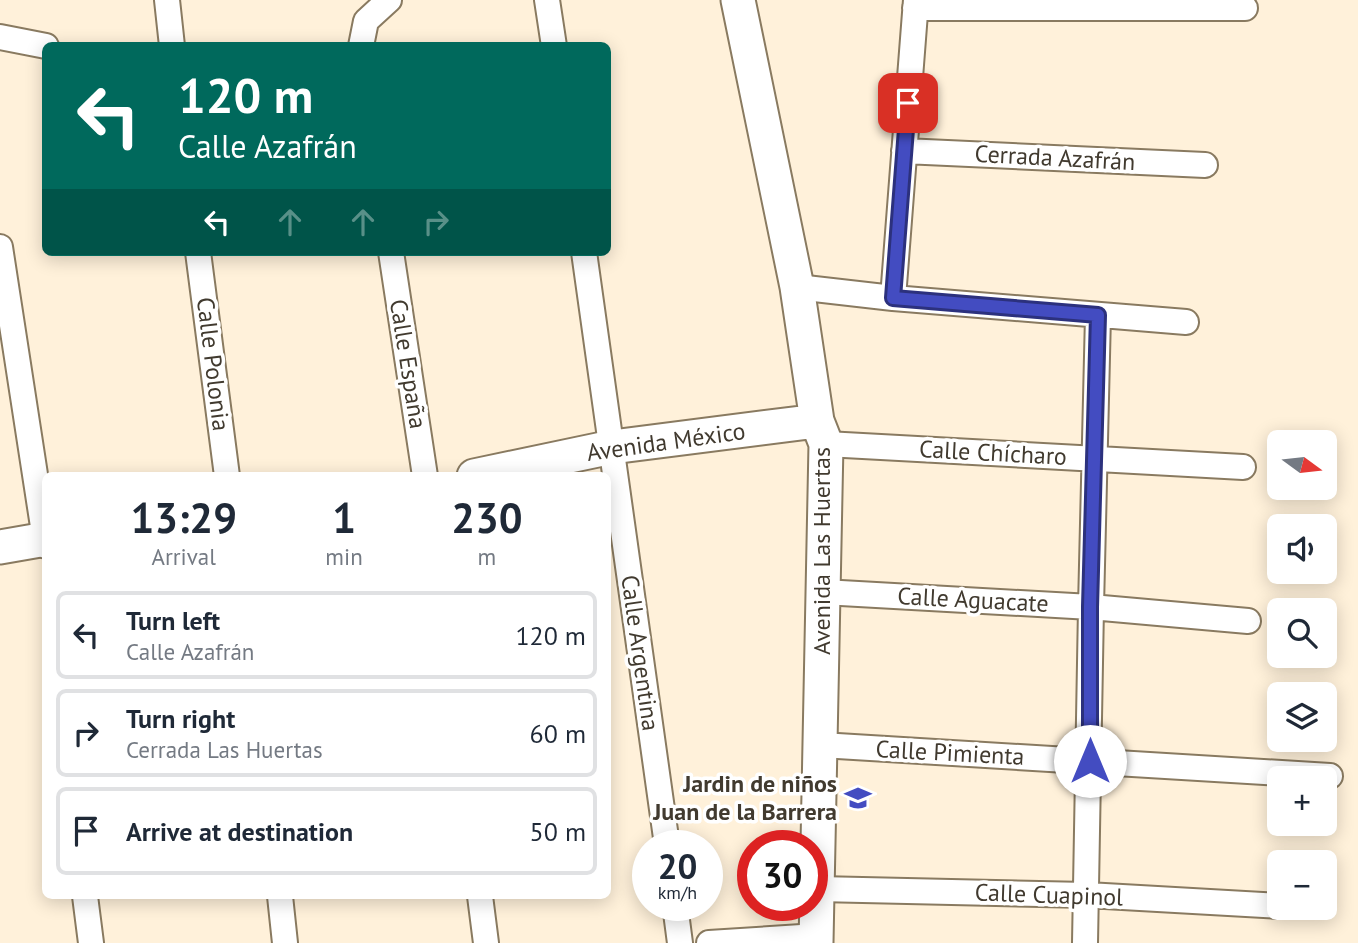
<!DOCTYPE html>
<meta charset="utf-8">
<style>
:root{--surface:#fff;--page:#f2f2f3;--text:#1f2937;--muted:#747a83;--line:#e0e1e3}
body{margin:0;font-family:"PT Sans",sans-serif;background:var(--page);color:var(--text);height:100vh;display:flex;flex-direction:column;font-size:26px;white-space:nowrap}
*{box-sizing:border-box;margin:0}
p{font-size:23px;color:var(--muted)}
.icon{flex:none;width:38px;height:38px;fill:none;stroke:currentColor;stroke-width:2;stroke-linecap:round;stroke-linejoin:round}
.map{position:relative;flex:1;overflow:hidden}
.side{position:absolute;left:42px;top:472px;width:569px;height:427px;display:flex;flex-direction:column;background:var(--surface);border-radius:10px;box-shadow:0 4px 18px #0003}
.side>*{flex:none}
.guide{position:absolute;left:42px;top:42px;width:569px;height:214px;border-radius:10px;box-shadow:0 4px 18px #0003;background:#00695c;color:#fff;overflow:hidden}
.needle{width:46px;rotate:105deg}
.buttons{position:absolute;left:1267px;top:430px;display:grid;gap:14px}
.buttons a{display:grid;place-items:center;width:70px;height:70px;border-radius:10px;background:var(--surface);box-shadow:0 4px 18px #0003;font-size:35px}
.speed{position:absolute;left:632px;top:830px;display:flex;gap:14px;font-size:35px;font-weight:700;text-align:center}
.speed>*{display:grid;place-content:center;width:91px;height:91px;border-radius:50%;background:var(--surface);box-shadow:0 4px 18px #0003;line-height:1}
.speed small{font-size:18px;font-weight:400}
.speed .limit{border:10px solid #d22;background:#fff;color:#111}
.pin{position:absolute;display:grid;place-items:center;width:60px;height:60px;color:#fff;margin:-30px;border-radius:14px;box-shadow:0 4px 10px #0006}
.me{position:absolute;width:77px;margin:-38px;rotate:0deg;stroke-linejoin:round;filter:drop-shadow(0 0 5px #0008)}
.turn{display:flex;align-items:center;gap:24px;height:147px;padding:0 21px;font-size:32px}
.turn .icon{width:91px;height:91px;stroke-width:2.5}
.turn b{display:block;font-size:49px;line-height:60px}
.lanes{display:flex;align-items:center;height:66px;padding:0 21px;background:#0003;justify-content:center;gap:35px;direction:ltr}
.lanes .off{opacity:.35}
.eta{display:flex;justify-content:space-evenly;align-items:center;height:119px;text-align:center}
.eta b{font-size:42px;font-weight:600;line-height:49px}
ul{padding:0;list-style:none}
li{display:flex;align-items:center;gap:21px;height:88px;margin:0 14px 10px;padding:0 7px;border:4px solid var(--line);border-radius:10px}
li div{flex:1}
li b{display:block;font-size:26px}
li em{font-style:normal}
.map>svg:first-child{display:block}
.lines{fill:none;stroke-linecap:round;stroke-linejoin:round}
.street-casing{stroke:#897a60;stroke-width:28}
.secondary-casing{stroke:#897a60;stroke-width:37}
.street{stroke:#fff;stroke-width:24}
.secondary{stroke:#fff;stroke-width:33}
.route-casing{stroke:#2c317d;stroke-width:18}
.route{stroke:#434cc1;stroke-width:12}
.labels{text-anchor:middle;stroke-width:7;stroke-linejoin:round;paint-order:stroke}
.street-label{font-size:24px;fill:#413a2f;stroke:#fff}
.poi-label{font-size:24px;font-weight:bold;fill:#413a2f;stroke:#fff;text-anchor:end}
</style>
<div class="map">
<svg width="1358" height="943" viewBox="0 0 1358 943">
<rect width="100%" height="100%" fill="#fff1da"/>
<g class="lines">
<defs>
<path id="street" d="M167,0L172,46
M547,0L554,46
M915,8H1245
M0,37L46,46
M361,46L366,21L389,0
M904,151L1205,165
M0,247L46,546
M198,252L227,476
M391,252L425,476
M584,252L667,845
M797,287L893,298L1186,322
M893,298L916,0
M826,444L1243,467
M823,592L1091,607L1248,621
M821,745L1330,776
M818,889L1087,895L1279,906
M85,896L91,943
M280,896L285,943
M480,896L486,943
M675,905L680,943
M709,943L817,936
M1085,943L1091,607L1098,315"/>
<path id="secondary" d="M738,0L797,287L817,421L826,444L816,943
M474,476L612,447L817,421
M0,547L46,539"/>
</defs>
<use href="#street" class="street-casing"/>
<use href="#secondary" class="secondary-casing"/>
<use href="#street" class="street"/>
<use href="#secondary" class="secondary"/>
</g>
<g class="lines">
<defs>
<path id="route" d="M908,103L893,298L1098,315L1090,607V761"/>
</defs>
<use href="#route" class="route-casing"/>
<use href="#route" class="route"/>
</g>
<defs>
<symbol id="school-bare" viewBox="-9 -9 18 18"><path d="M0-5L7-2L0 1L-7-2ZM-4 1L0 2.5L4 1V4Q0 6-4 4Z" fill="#434cc1" stroke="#fff" stroke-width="2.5" paint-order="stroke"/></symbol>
</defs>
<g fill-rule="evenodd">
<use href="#school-bare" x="839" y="779" width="38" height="38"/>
</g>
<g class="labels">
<g class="street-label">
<text transform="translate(1055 158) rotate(3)" y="8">Cerrada Azafrán</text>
<text transform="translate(213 364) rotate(83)" y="8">Calle Polonia</text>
<text transform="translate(408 364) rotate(81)" y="8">Calle España</text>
<text transform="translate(666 442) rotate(-8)" y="8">Avenida México</text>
<text transform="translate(993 453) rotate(3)" y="8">Calle Chícharo</text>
<text transform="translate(822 551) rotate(-90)" y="8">Avenida Las Huertas</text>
<text transform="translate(973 600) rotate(3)" y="8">Calle Aguacate</text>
<text transform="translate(640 653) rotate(82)" y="8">Calle Argentina</text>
<text transform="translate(950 753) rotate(3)" y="8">Calle Pimienta</text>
<text transform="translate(1049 895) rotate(2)" y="8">Calle Cuapinol</text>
</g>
<g class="poi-label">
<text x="837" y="792">Jardin de niños<tspan x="837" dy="28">Juan de la Barrera</tspan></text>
</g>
</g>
</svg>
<div class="buttons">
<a><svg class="needle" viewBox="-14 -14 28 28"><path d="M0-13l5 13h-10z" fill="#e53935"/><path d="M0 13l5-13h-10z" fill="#747a83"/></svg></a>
<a><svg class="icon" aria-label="sound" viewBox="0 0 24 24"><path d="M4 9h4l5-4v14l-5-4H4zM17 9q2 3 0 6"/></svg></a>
<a><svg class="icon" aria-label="search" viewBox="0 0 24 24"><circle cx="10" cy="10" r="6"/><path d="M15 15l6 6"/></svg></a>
<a><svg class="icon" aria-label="layers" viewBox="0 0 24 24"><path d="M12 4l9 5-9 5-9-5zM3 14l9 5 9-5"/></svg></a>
<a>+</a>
<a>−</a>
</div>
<div class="speed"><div>20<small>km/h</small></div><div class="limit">30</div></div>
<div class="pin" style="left:908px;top:103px;background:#d93025"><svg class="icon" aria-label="arrive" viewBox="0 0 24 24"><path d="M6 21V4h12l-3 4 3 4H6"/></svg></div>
<svg class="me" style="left:1090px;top:761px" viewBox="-20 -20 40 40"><circle r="19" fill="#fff"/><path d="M0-13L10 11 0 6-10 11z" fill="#434cc1"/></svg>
<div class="guide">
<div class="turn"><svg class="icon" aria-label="left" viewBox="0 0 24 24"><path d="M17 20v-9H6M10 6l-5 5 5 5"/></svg><div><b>120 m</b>Calle Azafrán</div></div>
<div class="lanes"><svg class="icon" aria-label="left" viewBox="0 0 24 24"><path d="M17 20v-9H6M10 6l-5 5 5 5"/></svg><svg class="icon off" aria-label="ahead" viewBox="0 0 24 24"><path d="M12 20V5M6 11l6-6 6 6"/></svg><svg class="icon off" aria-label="ahead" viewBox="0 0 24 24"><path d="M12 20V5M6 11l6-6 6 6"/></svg><svg class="icon off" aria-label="right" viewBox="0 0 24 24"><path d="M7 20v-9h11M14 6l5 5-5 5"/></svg></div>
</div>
<section class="side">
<div class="eta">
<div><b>13:29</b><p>Arrival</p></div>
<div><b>1</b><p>min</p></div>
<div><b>230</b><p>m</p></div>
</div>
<ul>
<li><svg class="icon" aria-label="left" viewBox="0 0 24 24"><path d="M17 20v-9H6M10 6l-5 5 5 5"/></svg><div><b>Turn left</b><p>Calle Azafrán</p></div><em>120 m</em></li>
<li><svg class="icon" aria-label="right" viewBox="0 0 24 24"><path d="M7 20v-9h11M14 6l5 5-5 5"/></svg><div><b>Turn right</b><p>Cerrada Las Huertas</p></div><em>60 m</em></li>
<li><svg class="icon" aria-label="arrive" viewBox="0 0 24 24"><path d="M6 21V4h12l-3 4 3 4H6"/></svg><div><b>Arrive at destination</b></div><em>50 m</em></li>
</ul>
</section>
</div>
